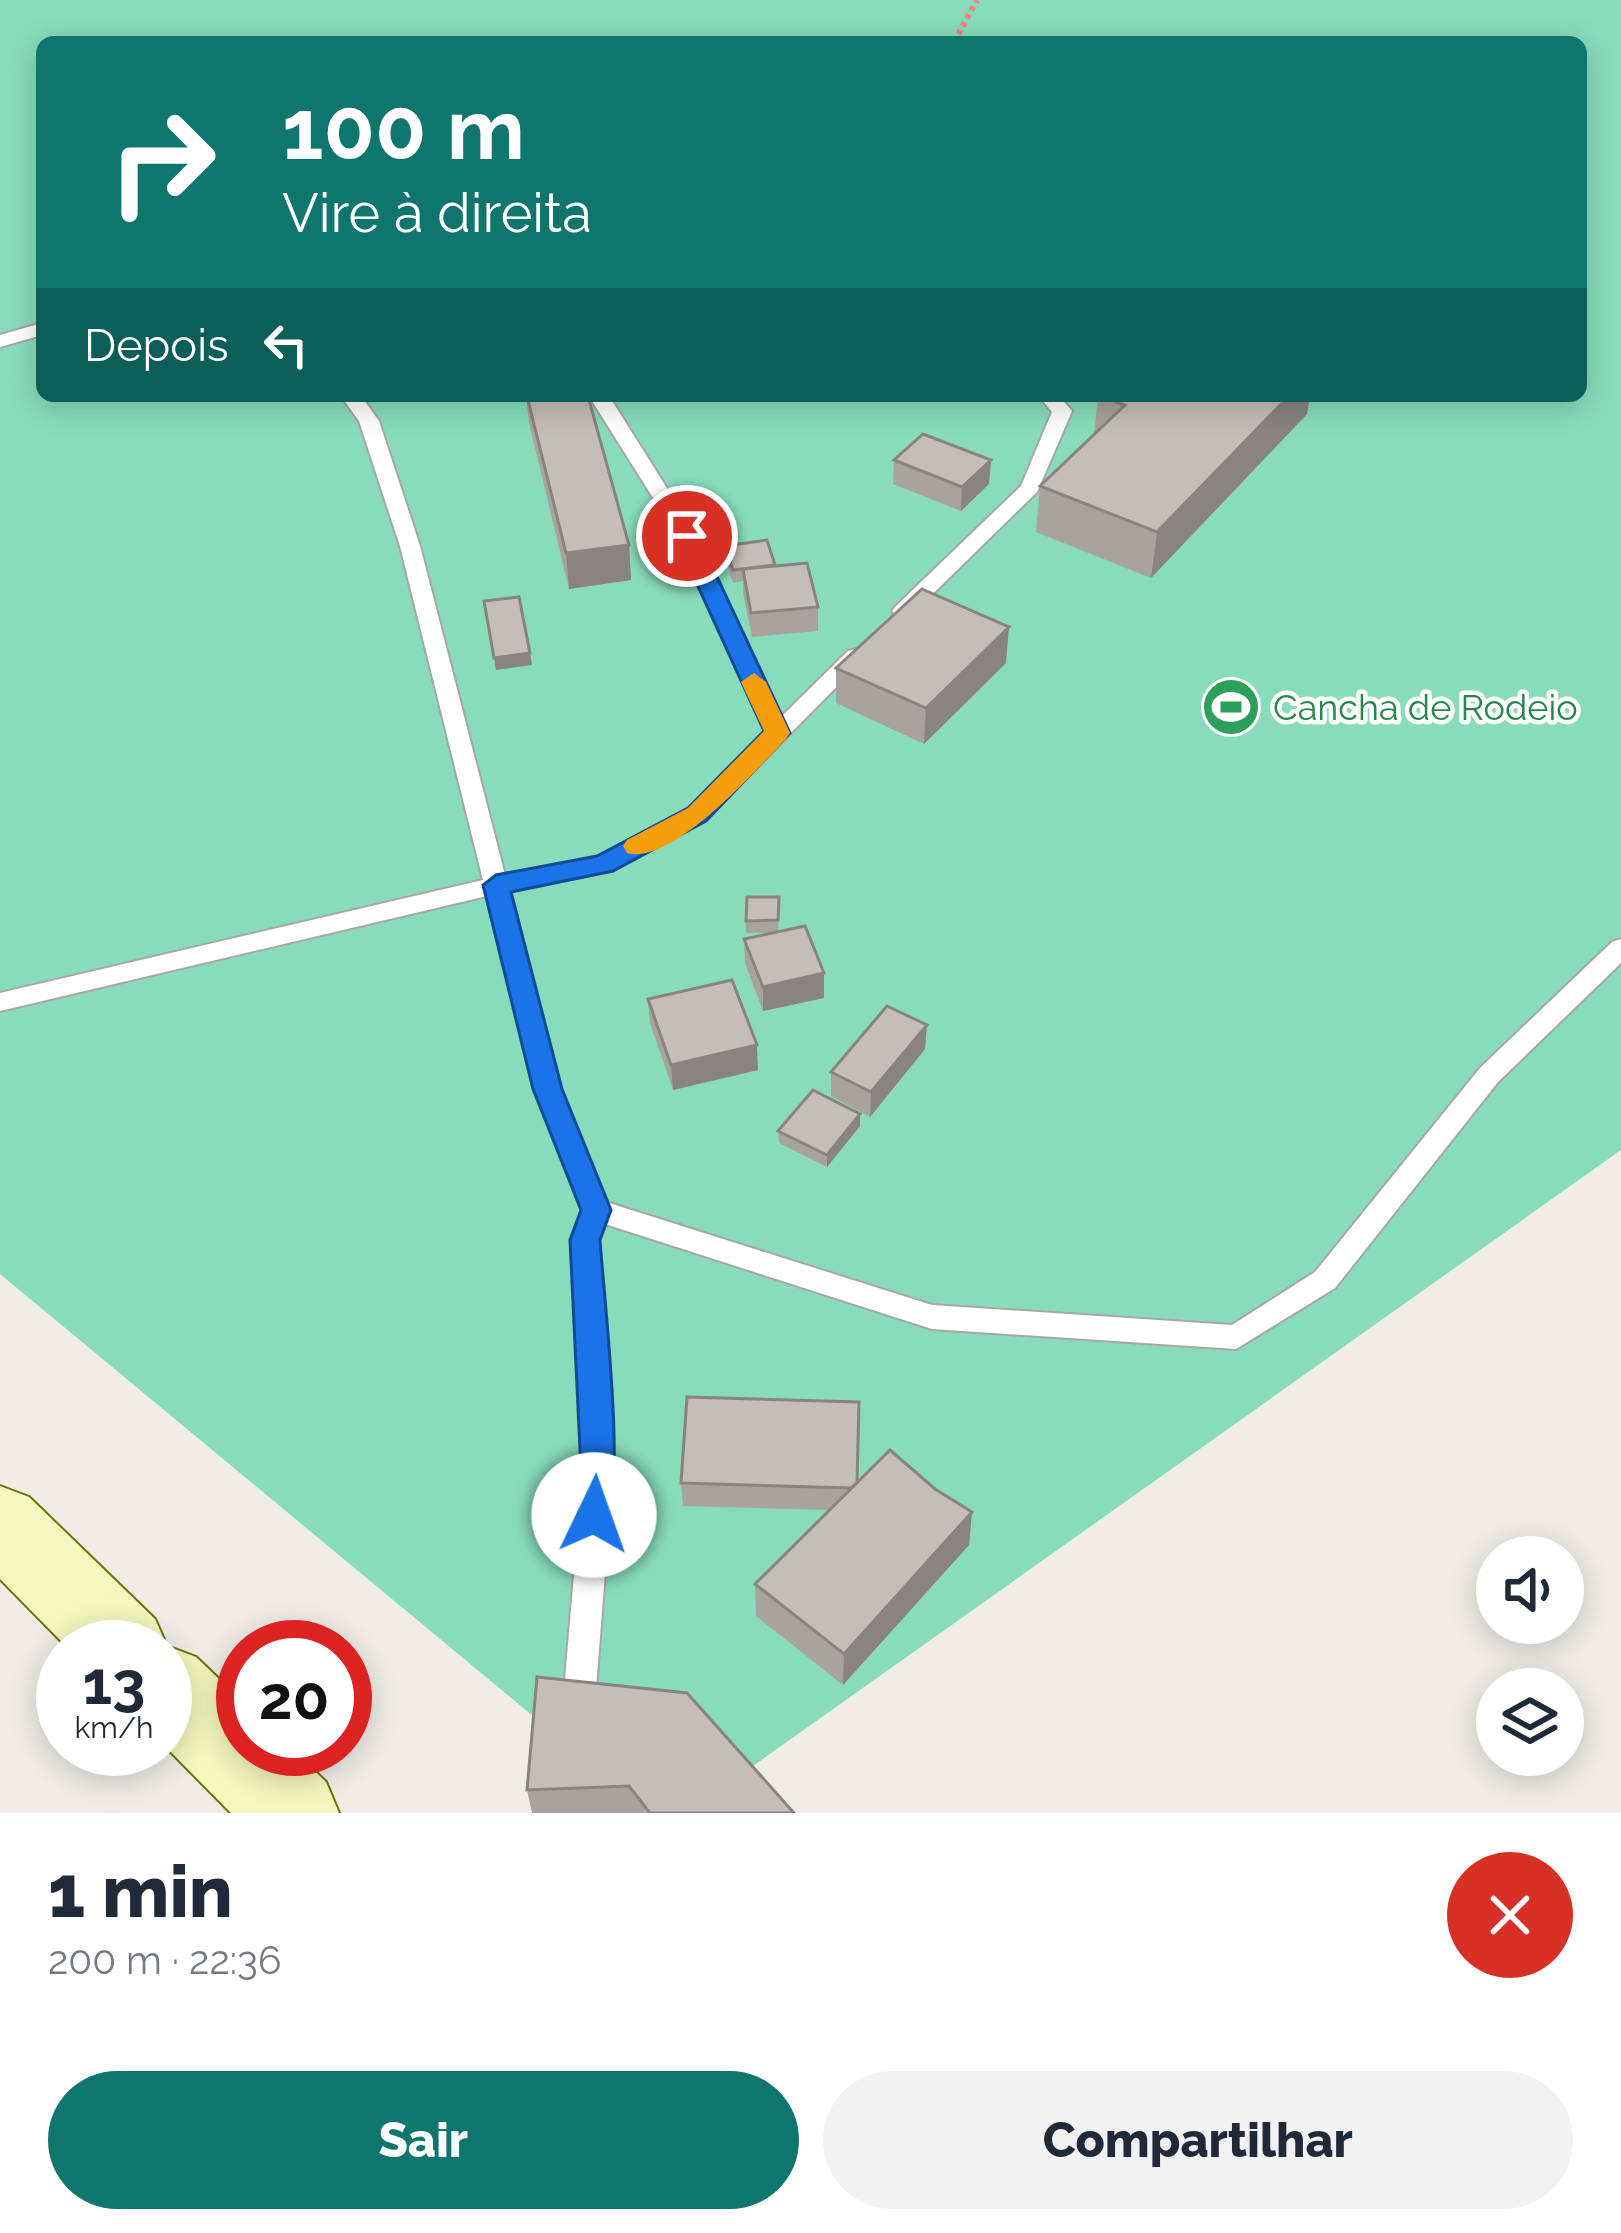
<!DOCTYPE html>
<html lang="pt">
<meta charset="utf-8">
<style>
:root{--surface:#fff;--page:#f2f2f3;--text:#1f2937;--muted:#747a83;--accent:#0f766e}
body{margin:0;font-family:Raleway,sans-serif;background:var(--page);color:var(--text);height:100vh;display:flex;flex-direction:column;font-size:45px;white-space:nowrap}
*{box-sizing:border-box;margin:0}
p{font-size:39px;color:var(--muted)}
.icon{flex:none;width:66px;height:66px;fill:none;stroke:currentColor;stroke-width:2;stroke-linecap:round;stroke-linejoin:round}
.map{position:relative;height:1813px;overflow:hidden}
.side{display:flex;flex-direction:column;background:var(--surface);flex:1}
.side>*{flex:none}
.banner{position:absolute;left:36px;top:36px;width:1551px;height:366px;border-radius:18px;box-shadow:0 6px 30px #0003;background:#0f766e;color:#fff;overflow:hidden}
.buttons{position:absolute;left:1476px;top:1536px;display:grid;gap:24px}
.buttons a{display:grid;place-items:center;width:108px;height:108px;border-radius:50%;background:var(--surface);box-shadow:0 6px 30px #0003;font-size:60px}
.speed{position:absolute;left:36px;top:1620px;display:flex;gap:24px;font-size:60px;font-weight:700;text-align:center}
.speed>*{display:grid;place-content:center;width:156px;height:156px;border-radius:50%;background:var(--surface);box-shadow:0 6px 30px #0003;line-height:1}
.speed small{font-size:30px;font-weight:400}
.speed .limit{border:18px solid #d22;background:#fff;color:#111}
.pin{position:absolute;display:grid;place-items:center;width:102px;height:102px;color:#fff;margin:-51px;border:6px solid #fff;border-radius:50%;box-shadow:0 3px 12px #0007}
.me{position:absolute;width:132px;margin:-66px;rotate:3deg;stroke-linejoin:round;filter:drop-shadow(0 0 9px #0008)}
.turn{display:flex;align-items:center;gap:42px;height:252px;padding:0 48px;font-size:54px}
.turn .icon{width:156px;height:156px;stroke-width:2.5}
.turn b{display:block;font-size:84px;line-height:102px}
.then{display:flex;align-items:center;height:114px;padding:0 48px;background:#0003;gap:24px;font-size:45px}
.round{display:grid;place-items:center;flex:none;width:126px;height:126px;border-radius:63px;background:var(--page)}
.headline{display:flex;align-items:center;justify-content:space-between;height:204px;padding:0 48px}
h1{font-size:72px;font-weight:800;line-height:90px}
.primary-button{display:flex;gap:24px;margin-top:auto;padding:24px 48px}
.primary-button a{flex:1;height:138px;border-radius:72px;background:var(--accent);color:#fff;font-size:48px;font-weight:800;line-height:138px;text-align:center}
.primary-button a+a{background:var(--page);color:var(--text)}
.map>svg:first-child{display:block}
.pitch{fill:#88dcbc;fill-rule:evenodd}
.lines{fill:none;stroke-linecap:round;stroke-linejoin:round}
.lane-casing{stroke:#a7a7a7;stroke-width:4}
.secondary-casing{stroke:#697609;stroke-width:4}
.path{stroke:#f58274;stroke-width:6;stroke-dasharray:4.5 4.5;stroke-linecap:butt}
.lane{fill:#fff;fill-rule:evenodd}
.secondary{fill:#f4f8be;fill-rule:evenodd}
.wall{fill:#a9a39d}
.shaded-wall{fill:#8a8480}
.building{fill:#c5bdb7;stroke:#8a8480;stroke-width:3}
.route{fill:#1a73e8;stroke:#114b97;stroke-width:3}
.slow{fill:#f59e0b}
.labels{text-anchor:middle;stroke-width:9;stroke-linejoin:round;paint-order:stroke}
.leisure-label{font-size:36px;fill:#27864d;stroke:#fff;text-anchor:start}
</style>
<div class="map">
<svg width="1621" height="1813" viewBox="0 0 1621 1813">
<rect width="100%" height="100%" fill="#f0ede7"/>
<path class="pitch" d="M0,0H1621V1150L729,1783L650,1813L0,1274ZM42,42H1581V396H42Z"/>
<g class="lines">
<defs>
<path id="lane" d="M42,323V335L0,347V335Z
M341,396H361L379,421L420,546L505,875L597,857L689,808L766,733L677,536L589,396H609L697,536L781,717L848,651L856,649L867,656L705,820L611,870L510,891L561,1089L606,1202L932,1305L1232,1325L1315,1272L1480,1068L1612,942L1621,939V963L1498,1082L1335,1288L1236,1349L932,1329L605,1224L599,1240L613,1470L594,1714L589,1725L578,1729L567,1725L562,1714L583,1470L571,1240L583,1210L535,1089L487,896L0,1011V993L483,880L400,546L359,421Z
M1039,396H1059L1072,411L1037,492L910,616H896L892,611L896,606L1021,486L1052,412Z"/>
<path id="secondary" d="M0,1486L29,1497L155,1619L167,1646L196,1657L243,1702V1749H292L326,1782L339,1813H231L165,1746V1647H67L0,1579Z"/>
</defs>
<use href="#lane" class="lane-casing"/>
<use href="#secondary" class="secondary-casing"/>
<path class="path" d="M954,42L977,0"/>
<use href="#lane" class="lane"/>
<use href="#secondary" class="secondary"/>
</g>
<path class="wall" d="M526,396H588L629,545L631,580L569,589L529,423Z
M1098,396L1307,414L1151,578L1036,532L1040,486L1094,434Z
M894,460H991L989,484L961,511L893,484Z
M725,546L775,566L818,607V631L752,637L743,593V581L733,583L725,558Z
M1006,663L924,744L836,703V668Z
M779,897L778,931L824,998L763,1011L745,963L744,939L771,933H746V921Z
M648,999L758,1070L673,1090L650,1023Z
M925,1049L870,1117L831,1096V1072Z
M860,1126L827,1167L779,1143L778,1131Z
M681,1483H857L935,1489L972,1512L969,1545L843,1685L756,1616L755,1584L829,1510L683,1506Z
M537,1677L794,1813H532L527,1790Z"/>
<path class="shaded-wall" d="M1289,396H1310L1307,414L1151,578L1157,532Z
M991,460L989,484L961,511L962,487Z
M629,545L631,580L569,589L566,553Z
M1009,627L1006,663L924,744L926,708Z
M530,653L532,665L496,670L494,658Z
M824,973V998L763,1011V987Z
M927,1025L925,1049L870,1117L871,1092Z
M757,1045L758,1070L673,1090L671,1065Z
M860,1114V1126L827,1167V1155Z
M972,1512L969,1545L843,1685L844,1654Z"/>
<path class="building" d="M527,396H588L629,545L566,553Z
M1100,396H1289L1157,532L1040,486L1125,405Z
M923,434L991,460L962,487L894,460Z
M767,540L775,565L733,570L725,546Z
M807,563L818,607L751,613L743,569Z
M922,589L1009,627L926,708L836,668Z
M519,597L530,653L494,658L484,601Z
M747,897H779L778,920L746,921Z
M805,926L824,973L763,987L744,939Z
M732,980L757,1045L671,1065L648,999Z
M887,1006L927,1025L871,1092L831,1072Z
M813,1090L860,1114L827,1155L778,1131Z
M687,1397L859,1402L857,1483L851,1488L681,1483Z
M890,1450L935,1489L972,1512L844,1654L755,1584Z
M537,1677L687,1693L794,1813H650L629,1786L527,1790Z"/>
<path class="route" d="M687,529L698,536L790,733L706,821L613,871L511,892L562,1089L611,1210L600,1240C604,1298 626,1482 606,1526L594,1531L582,1526L577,1515L581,1470L570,1240L581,1210L533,1089L483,885L496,875L597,856L688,808L764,731L675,536Z"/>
<path class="slow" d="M754,673L766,682L790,733L786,739C757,769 672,866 627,853L623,846L627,840L688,808L764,731L741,682Z"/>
<defs>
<symbol id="stadium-disc" viewBox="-11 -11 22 22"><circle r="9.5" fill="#2e9e5b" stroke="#fff"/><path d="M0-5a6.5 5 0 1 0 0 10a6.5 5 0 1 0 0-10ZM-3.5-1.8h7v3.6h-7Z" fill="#fff"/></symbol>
</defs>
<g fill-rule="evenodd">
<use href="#stadium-disc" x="1198" y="674" width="66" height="66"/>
</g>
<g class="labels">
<g class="leisure-label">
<text x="1273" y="720">Cancha de Rodeio</text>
</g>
</g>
</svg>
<div class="buttons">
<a><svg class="icon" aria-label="sound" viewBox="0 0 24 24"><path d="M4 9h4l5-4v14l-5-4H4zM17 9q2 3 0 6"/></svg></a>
<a><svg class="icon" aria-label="layers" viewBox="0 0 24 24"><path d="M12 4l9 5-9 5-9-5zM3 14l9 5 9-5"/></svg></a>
</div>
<div class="speed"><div>13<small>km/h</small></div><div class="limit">20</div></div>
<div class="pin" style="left:687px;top:536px;background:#d93025"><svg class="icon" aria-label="arrive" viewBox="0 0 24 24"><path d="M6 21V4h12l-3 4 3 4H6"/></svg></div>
<svg class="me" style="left:594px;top:1515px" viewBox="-20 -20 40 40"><circle r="19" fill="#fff"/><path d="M0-13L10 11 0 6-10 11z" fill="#1a73e8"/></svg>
<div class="banner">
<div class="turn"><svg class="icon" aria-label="right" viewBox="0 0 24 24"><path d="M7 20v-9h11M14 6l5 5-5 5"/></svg><div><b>100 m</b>Vire à direita</div></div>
<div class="then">Depois<svg class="icon" aria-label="left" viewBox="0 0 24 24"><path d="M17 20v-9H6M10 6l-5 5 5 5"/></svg></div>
</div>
</div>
<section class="side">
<div class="headline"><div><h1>1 min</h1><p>200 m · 22:36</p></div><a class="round" style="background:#d93025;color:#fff"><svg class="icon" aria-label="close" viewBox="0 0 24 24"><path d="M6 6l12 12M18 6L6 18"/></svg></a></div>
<div class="primary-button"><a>Sair</a><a>Compartilhar</a></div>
</section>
